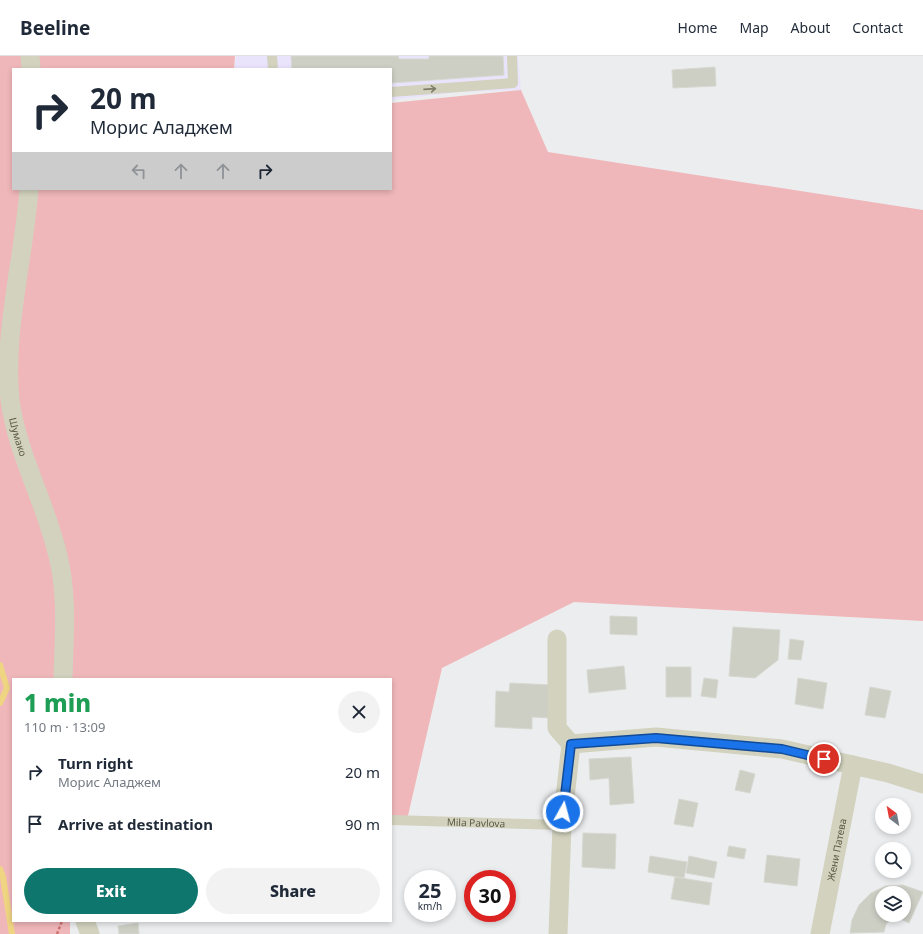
<!DOCTYPE html>
<meta charset="utf-8">
<style>
:root{--surface:#fff;--page:#f2f2f3;--text:#1f2937;--muted:#747a83;--line:#e0e1e3;--accent:#0f766e}
body{margin:0;font-family:"Noto Sans",sans-serif;background:var(--page);color:var(--text);height:100vh;display:flex;flex-direction:column;font-size:15px;white-space:nowrap}
*{box-sizing:border-box;margin:0}
p{font-size:13px;color:var(--muted)}
.icon{flex:none;width:22px;height:22px;fill:none;stroke:currentColor;stroke-width:2;stroke-linecap:round;stroke-linejoin:round}
.map{position:relative;flex:1;overflow:hidden}
.side{position:absolute;left:12px;top:622px;width:380px;height:244px;display:flex;flex-direction:column;background:var(--surface);border-radius:0px;box-shadow:0 2px 6px #0003}
.side>*{flex:none}
.guide{position:absolute;left:12px;top:12px;width:380px;height:122px;border-radius:0px;box-shadow:0 2px 6px #0003;background:#fff;color:var(--text);overflow:hidden}
.needle{width:26px;rotate:328deg}
.fabs{position:absolute;left:875px;top:742px;display:grid;gap:8px}
.fabs a{display:grid;place-items:center;width:36px;height:36px;border-radius:50%;background:var(--surface);box-shadow:0 2px 6px #0003;font-size:20px}
.speed{position:absolute;left:404px;top:814px;display:flex;gap:8px;font-size:20px;font-weight:700;text-align:center}
.speed>*{display:grid;place-content:center;width:52px;height:52px;border-radius:50%;background:var(--surface);box-shadow:0 2px 6px #0003;line-height:1}
.speed small{font-size:10px;font-weight:400}
.speed .limit{border:6px solid #d22;background:#fff;color:#111}
.pin{position:absolute;display:grid;place-items:center;width:34px;height:34px;color:#fff;margin:-17px;border:2px solid #fff;border-radius:50%;box-shadow:0 1px 4px #0007}
.me{position:absolute;width:44px;margin:-22px;rotate:7deg;stroke-linejoin:round;filter:drop-shadow(0 0 3px #0008)}
.turn{display:flex;align-items:center;gap:14px;height:84px;padding:0 12px;font-size:18px}
.turn .icon{width:52px;height:52px;stroke-width:2.5}
.turn b{display:block;font-size:28px;line-height:34px}
.lanes{display:flex;align-items:center;height:38px;padding:0 12px;background:#0003;justify-content:center;gap:20px;direction:ltr}
.lanes .off{opacity:.35}
.round{display:grid;place-items:center;flex:none;width:42px;height:42px;border-radius:21px;background:var(--page)}
.overview{display:flex;align-items:center;justify-content:space-between;height:68px;padding:0 12px}
h1{font-size:24px;font-weight:800;line-height:30px;color:#1e9e55}
.cta{display:flex;gap:8px;margin-top:auto;padding:8px 12px}
.cta a{flex:1;height:46px;border-radius:24px;background:var(--accent);color:#fff;font-size:16px;font-weight:800;line-height:46px;text-align:center}
.cta a+a{background:var(--page);color:var(--text)}
ul{padding:0;list-style:none}
li{display:flex;align-items:center;gap:12px;height:52px;padding:0 12px}
li div{flex:1}
li b{display:block;font-size:15px}
li em{font-style:normal}
header{display:flex;align-items:center;gap:24px;box-sizing:border-box;height:56px;padding:0 20px;background:var(--surface);border-bottom:1px solid var(--line)}
header strong{font-size:19px}
nav{display:flex;gap:22px;margin-inline-start:auto;font-size:14px}
.map>svg:first-child{display:block}
.commercial{fill:#e9e3fc}
.green{fill:#f0b7ba}
.lines{fill:none;stroke-linecap:round;stroke-linejoin:round}
.stream{stroke:#efd582;stroke-width:6}
.building{fill:#cdcfc5;stroke:#d6d8d0;fill-rule:evenodd}
.path{stroke:#cf736e;stroke-width:2.5;stroke-dasharray:3 2;stroke-linecap:butt}
.lane{stroke:#d2d2be;stroke-width:10}
.street{stroke:#d2d2be;stroke-width:19}
.oneway{stroke:#7e7e69}
.route-casing{stroke:#114b97;stroke-width:10}
.route{stroke:#1a73e8;stroke-width:7}
.labels{text-anchor:middle;stroke-width:3;stroke-linejoin:round;paint-order:stroke}
.street-label{font-size:10px;fill:#5a5a44;stroke:#fff}
</style>
<header>
<strong>Beeline</strong>
<nav><a>Home</a><a>Map</a><a>About</a><a>Contact</a></nav>
</header>
<div class="map">
<svg width="923" height="878" viewBox="0 0 923 878">
<rect width="100%" height="100%" fill="#ecedef"/>
<path class="commercial" d="M236,0H518L521,34L459,36L391,44V13H234Z"/>
<path class="green" d="M0,0H235L234,13H13V133H391V47L521,34L548,96L923,154V565L574,546L442,612L407,764L391,761V623H13V865H70V878H0Z"/>
<g class="lines">
<path class="stream" d="M0,609L7,632L0,647
M0,813L3,821L12,878"/>
</g>
<path class="building" d="M291,0H398L399,3H429V0H503L504,19L391,27V13H292Z
M715,11L716,30L673,32L672,14Z
M610,560L637,561V579L610,578Z
M733,571L780,574L778,604L755,622L729,620Z
M790,583L804,585L801,604L788,603Z
M624,610L626,633L589,637L587,614Z
M666,611H691V641H666Z
M704,622L718,624L716,642L701,640Z
M798,622L827,627L823,653L795,648Z
M510,627L552,629L550,662L532,661V673L495,671L496,635L509,636Z
M870,631L891,635L885,662L865,659Z
M631,701L634,747L610,749L609,722L590,724L589,703Z
M740,714L755,718L750,737L735,734Z
M679,743L698,747L693,771L674,768Z
M583,777L616,778L615,813L582,811Z
M729,790L746,793L744,803L727,800Z
M767,799L800,803L797,830L764,826Z
M650,800L687,806L684,822L648,816Z
M689,800L717,806L714,822L686,817Z
M675,821L712,827L709,849L671,843Z
M903,829L923,836L909,867L898,862H894L886,868L884,876L850,877L852,864L859,849L871,837L886,830ZM882,837H904V859H882Z
M138,867L139,878H119L118,870Z"/>
<g class="lines">
<path class="path" d="M57,878L62,865"/>
<g class="lane">
<path d="M272,0L273,13"/>
<path d="M391,36L513,27L512,0"/>
<path id="s1" d="M391,764L562,769"/>
</g>
<g class="street">
<path d="M30,0L31,13"/>
<path id="s2" d="M29,133C24,202 3,276 10,344C17,398 46,447 58,500C68,540 64,582 63,623"/>
<path d="M557,583V672L571,688L562,769L558,878"/>
<path d="M571,688L656,681L782,693L888,717L923,728"/>
<path d="M85,865L90,878"/>
<path id="s3" d="M820,878L853,709"/>
</g>
</g>
<defs><path id="oneway-shaft" d="M-6 0H5M1.5-3L5.5 0L1.5 3" fill="none" stroke-width="1.6" stroke-linecap="round" stroke-linejoin="round"/></defs>
<use class="oneway" href="#oneway-shaft" transform="translate(430 33) rotate(-4)"/>
<g class="lines">
<defs>
<path id="route" d="M563,756L571,688L656,682L782,693L824,703"/>
</defs>
<use href="#route" class="route-casing"/>
<use href="#route" class="route"/>
</g>
<g class="labels">
<g class="street-label">
<text dy="4" stroke="none"><textPath href="#s2" startOffset="250">Шумако</textPath></text>
<text dy="4" stroke="none"><textPath href="#s1" startOffset="85">Mila Pavlova</textPath></text>
<text dy="4" stroke="none"><textPath href="#s3" startOffset="86">Жени Патева</textPath></text>
</g>
</g>
</svg>
<div class="fabs">
<a><svg class="needle" viewBox="-14 -14 28 28"><path d="M0-13l5 13h-10z" fill="#e53935"/><path d="M0 13l5-13h-10z" fill="#747a83"/></svg></a>
<a><svg class="icon" aria-label="search" viewBox="0 0 24 24"><circle cx="10" cy="10" r="6"/><path d="M15 15l6 6"/></svg></a>
<a><svg class="icon" aria-label="layers" viewBox="0 0 24 24"><path d="M12 4l9 5-9 5-9-5zM3 14l9 5 9-5"/></svg></a>
</div>
<div class="speed"><div>25<small>km/h</small></div><div class="limit">30</div></div>
<div class="pin" style="left:824px;top:703px;background:#d93025"><svg class="icon" aria-label="arrive" viewBox="0 0 24 24"><path d="M6 21V4h12l-3 4 3 4H6"/></svg></div>
<svg class="me" style="left:563px;top:756px" viewBox="-20 -20 40 40"><circle r="17" fill="#1a73e8" stroke="#fff" stroke-width="3"/><path d="M0-11L8 9 0 5-8 9z" fill="#fff"/></svg>
<div class="guide">
<div class="turn"><svg class="icon" aria-label="right" viewBox="0 0 24 24"><path d="M7 20v-9h11M14 6l5 5-5 5"/></svg><div><b>20 m</b>Морис Аладжем</div></div>
<div class="lanes"><svg class="icon off" aria-label="left" viewBox="0 0 24 24"><path d="M17 20v-9H6M10 6l-5 5 5 5"/></svg><svg class="icon off" aria-label="ahead" viewBox="0 0 24 24"><path d="M12 20V5M6 11l6-6 6 6"/></svg><svg class="icon off" aria-label="ahead" viewBox="0 0 24 24"><path d="M12 20V5M6 11l6-6 6 6"/></svg><svg class="icon" aria-label="right" viewBox="0 0 24 24"><path d="M7 20v-9h11M14 6l5 5-5 5"/></svg></div>
</div>
<section class="side">
<div class="overview"><div><h1>1 min</h1><p>110 m · 13:09</p></div><a class="round"><svg class="icon" aria-label="close" viewBox="0 0 24 24"><path d="M6 6l12 12M18 6L6 18"/></svg></a></div>
<ul>
<li><svg class="icon" aria-label="right" viewBox="0 0 24 24"><path d="M7 20v-9h11M14 6l5 5-5 5"/></svg><div><b>Turn right</b><p>Морис Аладжем</p></div><em>20 m</em></li>
<li><svg class="icon" aria-label="arrive" viewBox="0 0 24 24"><path d="M6 21V4h12l-3 4 3 4H6"/></svg><div><b>Arrive at destination</b></div><em>90 m</em></li>
</ul>
<div class="cta"><a>Exit</a><a>Share</a></div>
</section>
</div>
